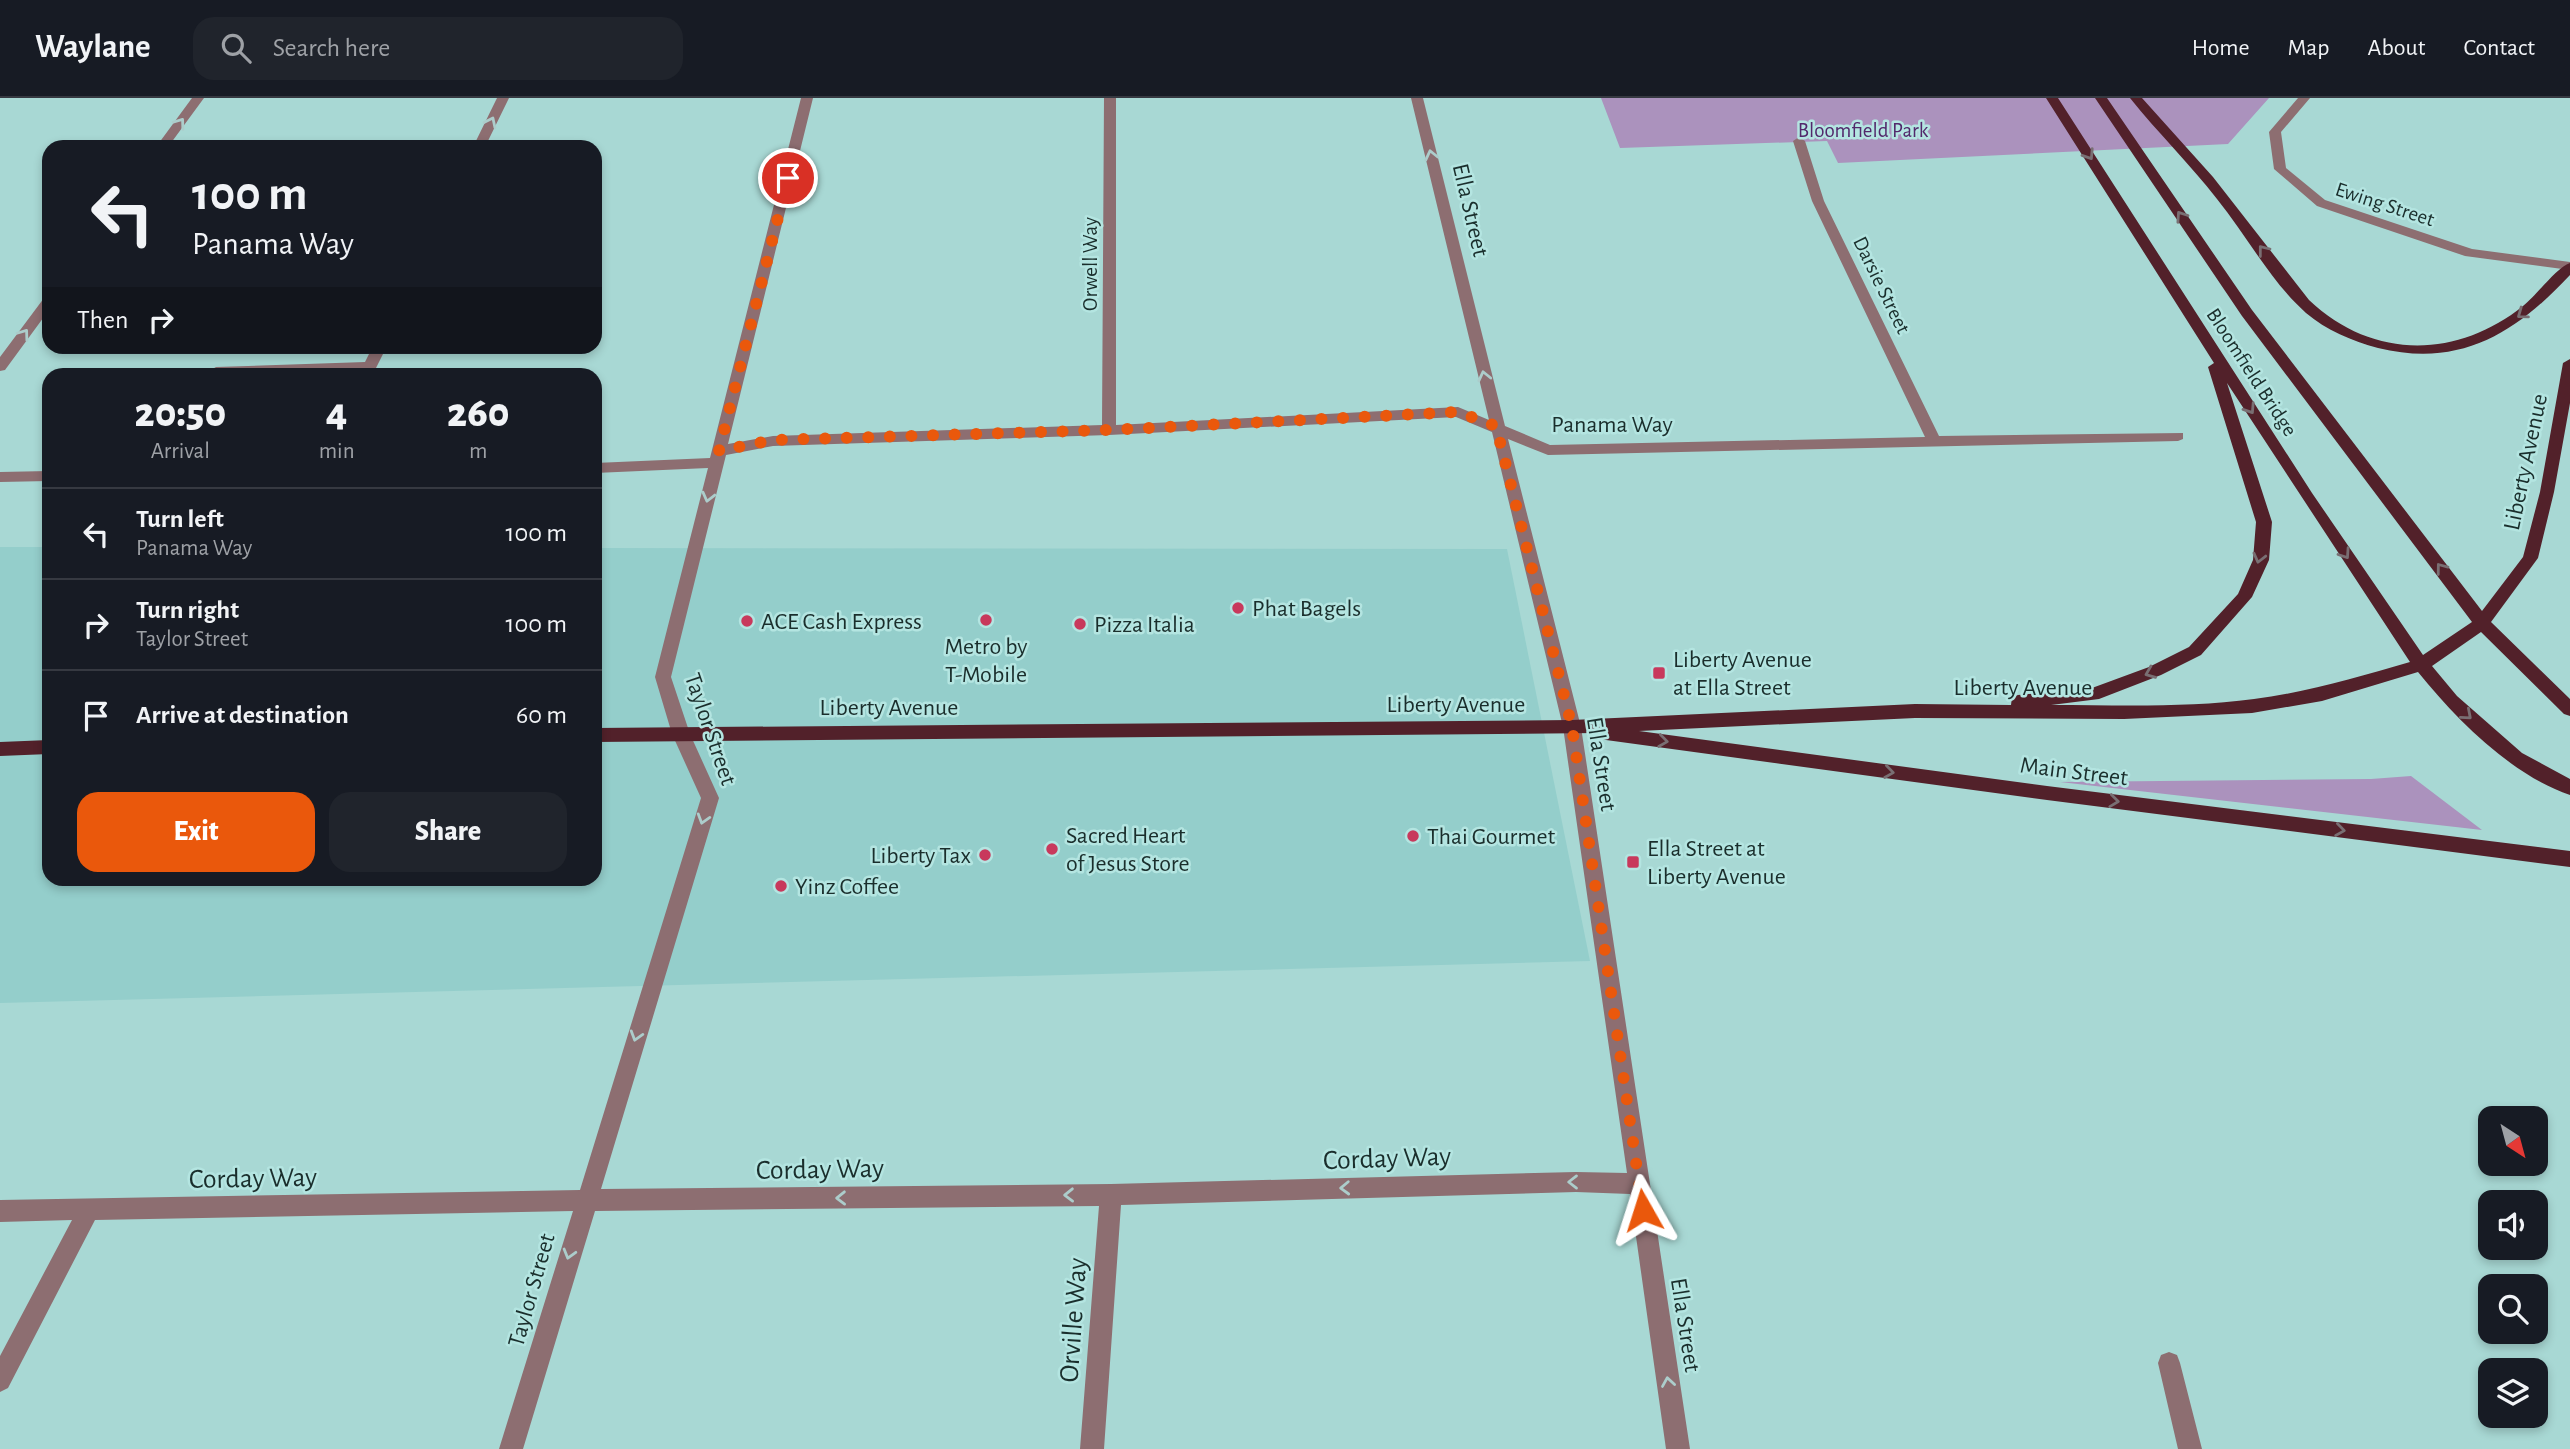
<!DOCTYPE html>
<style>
:root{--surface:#171b24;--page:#20242c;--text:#f1f3f6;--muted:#9ea1a6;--line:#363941;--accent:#ea580c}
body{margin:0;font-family:"Alegreya Sans",sans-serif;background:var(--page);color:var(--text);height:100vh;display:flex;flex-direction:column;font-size:26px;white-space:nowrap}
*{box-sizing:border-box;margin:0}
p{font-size:23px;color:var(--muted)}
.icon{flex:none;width:38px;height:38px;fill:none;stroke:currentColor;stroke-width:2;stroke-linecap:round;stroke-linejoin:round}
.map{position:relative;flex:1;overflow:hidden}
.sheet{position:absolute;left:42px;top:270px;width:560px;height:518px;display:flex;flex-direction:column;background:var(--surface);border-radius:21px;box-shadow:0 4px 10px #0003}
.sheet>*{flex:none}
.guide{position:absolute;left:42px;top:42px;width:560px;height:214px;border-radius:21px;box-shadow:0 4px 10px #0003;background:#171b24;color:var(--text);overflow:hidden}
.needle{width:46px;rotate:144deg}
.tools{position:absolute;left:2478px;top:1008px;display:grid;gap:14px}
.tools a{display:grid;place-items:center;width:70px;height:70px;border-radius:14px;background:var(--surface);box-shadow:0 4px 10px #0003;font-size:35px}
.pin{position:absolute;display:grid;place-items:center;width:60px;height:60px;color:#fff;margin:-30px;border:4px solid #fff;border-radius:50%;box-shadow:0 2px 7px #0007}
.me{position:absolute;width:77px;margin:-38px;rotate:354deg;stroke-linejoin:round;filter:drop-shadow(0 0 5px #0008)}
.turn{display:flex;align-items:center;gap:24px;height:147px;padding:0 35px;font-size:32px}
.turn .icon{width:91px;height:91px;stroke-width:2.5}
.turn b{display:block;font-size:49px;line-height:60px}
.then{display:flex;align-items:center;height:66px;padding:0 35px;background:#0003;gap:14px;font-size:26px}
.eta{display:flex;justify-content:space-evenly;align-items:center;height:119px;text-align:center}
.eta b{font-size:42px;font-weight:800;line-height:49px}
.primary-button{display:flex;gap:14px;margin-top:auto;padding:14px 35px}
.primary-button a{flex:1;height:80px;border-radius:21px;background:var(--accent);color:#fff;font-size:28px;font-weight:800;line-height:80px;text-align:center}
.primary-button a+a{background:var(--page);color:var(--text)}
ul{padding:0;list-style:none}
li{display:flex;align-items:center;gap:21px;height:91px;padding:0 35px;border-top:2px solid var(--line)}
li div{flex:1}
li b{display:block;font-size:26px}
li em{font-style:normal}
header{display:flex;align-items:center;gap:42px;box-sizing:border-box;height:98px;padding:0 35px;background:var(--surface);border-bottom:2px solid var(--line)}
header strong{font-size:33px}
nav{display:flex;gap:38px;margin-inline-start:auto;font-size:24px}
.search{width:490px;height:63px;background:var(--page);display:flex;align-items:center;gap:18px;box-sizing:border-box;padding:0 24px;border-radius:21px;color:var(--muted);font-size:26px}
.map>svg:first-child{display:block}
.built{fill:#94cecb}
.green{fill:#ab92bd}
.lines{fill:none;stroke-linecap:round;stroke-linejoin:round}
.minor{fill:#8d6e71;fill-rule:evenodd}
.major{fill:#52212a;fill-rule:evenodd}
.oneway{stroke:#accdcb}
.oneway2{stroke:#796f73}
.route{stroke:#ea580c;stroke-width:12;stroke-dasharray:0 21.6}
.poi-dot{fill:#c8395c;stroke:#b4e5e1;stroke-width:2.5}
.labels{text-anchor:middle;stroke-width:5;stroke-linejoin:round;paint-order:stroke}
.far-park-label{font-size:21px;fill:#52286b;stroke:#b4e5e1}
.far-street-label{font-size:21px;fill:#1a2e2c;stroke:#b4e5e1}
.street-label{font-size:24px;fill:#1a2e2c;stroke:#b4e5e1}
.poi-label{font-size:24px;fill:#1a2e2c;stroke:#b4e5e1;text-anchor:start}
.near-street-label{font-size:28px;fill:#1a2e2c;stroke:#b4e5e1}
</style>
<header>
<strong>Waylane</strong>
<div class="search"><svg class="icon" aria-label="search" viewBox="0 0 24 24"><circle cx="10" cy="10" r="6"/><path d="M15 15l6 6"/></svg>Search here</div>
<nav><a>Home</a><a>Map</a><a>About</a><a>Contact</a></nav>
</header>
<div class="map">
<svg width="2570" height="1351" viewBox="0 0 2570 1351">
<rect width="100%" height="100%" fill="#a8d8d4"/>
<path class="built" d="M0,449H49V780H595V450L1507,451L1590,863L0,905Z"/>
<path class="green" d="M1601,0H2269L2228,46L1838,65L1827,43L1620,50Z
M2411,678L2482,732L2060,684L2371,681Z"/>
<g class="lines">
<path class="minor" d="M192,0H204L168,49H156Z
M497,0H509L485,49H473Z
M801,0H813L728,346L773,338L1102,327L1104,0H1116V327L1458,309L1489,322L1411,0H1423L1505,328L1550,347L1925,339L1812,103L1793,43L1799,39L1805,43L1824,103L1939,338L2183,335V341L2178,343L1548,357L1508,341L1581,629L1690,1351H1666L1630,1096L1576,1094L1121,1107L1104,1351H1080L1099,1108L595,1113L523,1351H499L573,1113L95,1122L8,1290L0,1294V1258L72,1122L0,1124V1102L580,1092L701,700L672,636L655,579L708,370L595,375V365L710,360ZM1456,319L1492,334L1563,629L1627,1075L1576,1074L1111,1086L601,1091L719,700L690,636L671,579L726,357L773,348L1109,337Z
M2298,0H2310L2281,34L2286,70L2325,102L2472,151L2570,164V172L2465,158L2317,108L2274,71L2269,34Z
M49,199V212L5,272L0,273V259L44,200Z
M373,248H387L373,276H359L361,273L213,276L209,273L216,269L365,264Z
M49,373V383L0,384V374Z
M2169,1254L2177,1257L2180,1265L2202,1351H2178L2158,1265L2161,1257Z"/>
<path class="major" d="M2046,0H2058L2312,395L2423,557L2472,524L2242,218L2095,0H2107L2252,212L2482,513L2523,459L2540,394L2563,265L2570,261V305L2554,394L2538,460L2491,524L2570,601V618L2564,616L2481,534L2432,568L2457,598L2522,655L2570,681V697C2511,677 2456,621 2418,574L2322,603L2252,615L2124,621L1915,620L1639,633L2047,688L2570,753V769L2047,702L1606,642L1600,640L1598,635L595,644V630L1572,622L1915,606L2011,607L2012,599L2018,597L2092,590L2149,569L2189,549L2238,496L2253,462L2256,424L2208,269L2214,265ZM2227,285L2410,564C2358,579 2308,594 2254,601C2188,610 2118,607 2051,607L2099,601L2161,577L2201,557L2252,499L2269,462L2272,424Z
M2130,0H2142L2213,79L2309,202C2372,262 2457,261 2523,208C2536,198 2556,170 2570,165V177C2515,236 2460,270 2378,250C2352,243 2326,232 2306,215C2271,184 2247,138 2217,101C2190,66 2158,35 2130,0Z
M49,642V656L0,658V644Z"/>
</g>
<defs><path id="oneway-chevron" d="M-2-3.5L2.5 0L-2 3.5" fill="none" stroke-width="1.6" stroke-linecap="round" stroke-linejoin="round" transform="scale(1.75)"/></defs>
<g class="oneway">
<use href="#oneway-chevron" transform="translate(491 24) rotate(-64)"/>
<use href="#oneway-chevron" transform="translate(180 25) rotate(-54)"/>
<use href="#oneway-chevron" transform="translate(1431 57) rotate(-103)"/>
<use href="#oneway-chevron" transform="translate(24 236) rotate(-54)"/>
<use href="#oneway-chevron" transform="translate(1484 278) rotate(-103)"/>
<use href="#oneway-chevron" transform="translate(708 399) rotate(104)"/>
<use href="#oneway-chevron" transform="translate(703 721) rotate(107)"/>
<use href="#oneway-chevron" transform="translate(636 938) rotate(107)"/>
<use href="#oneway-chevron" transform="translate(1573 1084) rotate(180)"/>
<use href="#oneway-chevron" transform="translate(1345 1090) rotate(178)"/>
<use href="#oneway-chevron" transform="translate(1069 1097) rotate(179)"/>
<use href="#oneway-chevron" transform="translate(841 1100) rotate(179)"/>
<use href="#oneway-chevron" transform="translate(569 1156) rotate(106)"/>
<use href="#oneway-chevron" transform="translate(1668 1284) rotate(-99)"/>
</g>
<g class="oneway2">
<use href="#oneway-chevron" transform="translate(2089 57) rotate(57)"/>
<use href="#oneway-chevron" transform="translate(2181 118) rotate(-124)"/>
<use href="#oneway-chevron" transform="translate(2263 152) rotate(-128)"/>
<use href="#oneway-chevron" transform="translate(2522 216) rotate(144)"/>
<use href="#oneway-chevron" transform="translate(2250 311) rotate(57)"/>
<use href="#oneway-chevron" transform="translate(2345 456) rotate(56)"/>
<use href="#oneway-chevron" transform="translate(2259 460) rotate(104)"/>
<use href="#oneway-chevron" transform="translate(2441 470) rotate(-127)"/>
<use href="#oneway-chevron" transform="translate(2150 575) rotate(158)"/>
<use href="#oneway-chevron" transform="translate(2467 617) rotate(41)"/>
<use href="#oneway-chevron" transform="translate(1663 643) rotate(8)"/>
<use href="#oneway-chevron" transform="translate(1889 674) rotate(8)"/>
<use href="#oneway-chevron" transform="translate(2114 703) rotate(7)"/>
<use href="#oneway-chevron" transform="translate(2340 732) rotate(8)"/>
</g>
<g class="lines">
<path class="route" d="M788,80L719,353L773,342L1109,332L1458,314L1496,328L1572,629L1643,1112"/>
</g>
<g class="poi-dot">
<circle cx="1238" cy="510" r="7"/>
<circle cx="986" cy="522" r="7"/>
<circle cx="747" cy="523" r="7"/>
<circle cx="1080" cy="526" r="7"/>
<rect x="1652" y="568" width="14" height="14" rx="3.5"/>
<circle cx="1413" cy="738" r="7"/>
<circle cx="1052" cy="751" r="7"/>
<circle cx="985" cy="757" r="7"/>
<rect x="1626" y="757" width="14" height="14" rx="3.5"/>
<circle cx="781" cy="788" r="7"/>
</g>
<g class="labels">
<g class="far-park-label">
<text x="1863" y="39">Bloomfield Park</text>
</g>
<g class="far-street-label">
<text transform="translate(2385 106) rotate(18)" y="7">Ewing Street</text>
<text transform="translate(1090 166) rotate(-90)" y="7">Orwell Way</text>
<text transform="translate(1882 187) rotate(64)" y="7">Darsie Street</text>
<text transform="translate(2252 274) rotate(57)" y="7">Bloomfield Bridge</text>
</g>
<g class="street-label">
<text transform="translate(1471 112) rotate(77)" y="8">Ella Street</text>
<text x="1612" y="334">Panama Way</text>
<text transform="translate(2525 364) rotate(-78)" y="8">Liberty Avenue</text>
<text x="2023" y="597">Liberty Avenue</text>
<text x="1456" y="614">Liberty Avenue</text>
<text x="889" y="617">Liberty Avenue</text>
<text transform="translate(711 631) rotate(71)" y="8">Taylor Street</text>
<text transform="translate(1602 666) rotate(81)" y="8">Ella Street</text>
<text transform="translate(2074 673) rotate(7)" y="8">Main Street</text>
<text transform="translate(531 1192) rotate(-74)" y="8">Taylor Street</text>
<text transform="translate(1686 1227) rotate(81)" y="8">Ella Street</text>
</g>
<g class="poi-label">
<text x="1252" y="518">Phat Bagels</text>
<text x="761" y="531">ACE Cash Express</text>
<text x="1094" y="534">Pizza Italia</text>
<text x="986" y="556" text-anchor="middle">Metro by<tspan x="986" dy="28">T-Mobile</tspan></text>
<text x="1673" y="569">Liberty Avenue<tspan x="1673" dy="28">at Ella Street</tspan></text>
<text x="1066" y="745">Sacred Heart<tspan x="1066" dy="28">of Jesus Store</tspan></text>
<text x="1427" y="746">Thai Gourmet</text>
<text x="1647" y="758">Ella Street at<tspan x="1647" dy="28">Liberty Avenue</tspan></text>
<text x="971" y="765" text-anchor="end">Liberty Tax</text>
<text x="795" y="796">Yinz Coffee</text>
</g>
<g class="near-street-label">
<text transform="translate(1387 1059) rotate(-2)" y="10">Corday Way</text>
<text transform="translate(820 1070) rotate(-1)" y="10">Corday Way</text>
<text transform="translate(253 1079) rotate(-1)" y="10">Corday Way</text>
<text transform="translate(1072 1222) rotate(-86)" y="10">Orville Way</text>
</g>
</g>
</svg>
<div class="tools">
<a><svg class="needle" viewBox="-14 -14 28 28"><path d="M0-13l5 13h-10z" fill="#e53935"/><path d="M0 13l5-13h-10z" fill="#9ea1a6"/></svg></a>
<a><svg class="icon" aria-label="sound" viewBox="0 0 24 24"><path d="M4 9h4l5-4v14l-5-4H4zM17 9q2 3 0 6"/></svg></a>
<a><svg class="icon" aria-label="search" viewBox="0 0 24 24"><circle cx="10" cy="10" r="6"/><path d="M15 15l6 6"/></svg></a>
<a><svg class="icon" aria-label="layers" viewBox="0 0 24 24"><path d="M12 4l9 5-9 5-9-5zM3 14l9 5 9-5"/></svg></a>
</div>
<div class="pin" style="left:788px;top:80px;background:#d93025"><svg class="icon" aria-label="arrive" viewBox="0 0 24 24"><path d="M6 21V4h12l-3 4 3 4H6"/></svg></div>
<svg class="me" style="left:1643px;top:1112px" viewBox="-20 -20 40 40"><path d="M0-17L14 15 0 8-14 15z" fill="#ea580c" stroke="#fff" stroke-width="4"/></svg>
<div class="guide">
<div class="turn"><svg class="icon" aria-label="left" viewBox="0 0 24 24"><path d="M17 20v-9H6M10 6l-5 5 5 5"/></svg><div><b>100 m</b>Panama Way</div></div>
<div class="then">Then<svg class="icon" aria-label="right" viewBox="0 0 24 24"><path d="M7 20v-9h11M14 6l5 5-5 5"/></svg></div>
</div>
<section class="sheet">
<div class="eta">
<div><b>20:50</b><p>Arrival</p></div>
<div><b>4</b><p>min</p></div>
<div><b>260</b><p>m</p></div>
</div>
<ul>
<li><svg class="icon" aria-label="left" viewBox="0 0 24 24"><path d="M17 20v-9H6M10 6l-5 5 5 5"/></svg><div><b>Turn left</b><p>Panama Way</p></div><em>100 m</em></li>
<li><svg class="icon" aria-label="right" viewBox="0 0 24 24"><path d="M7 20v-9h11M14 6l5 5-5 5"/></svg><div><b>Turn right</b><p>Taylor Street</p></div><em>100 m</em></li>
<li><svg class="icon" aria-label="arrive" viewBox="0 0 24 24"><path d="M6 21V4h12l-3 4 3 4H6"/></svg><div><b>Arrive at destination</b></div><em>60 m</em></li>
</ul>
<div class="primary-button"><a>Exit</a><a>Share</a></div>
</section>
</div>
